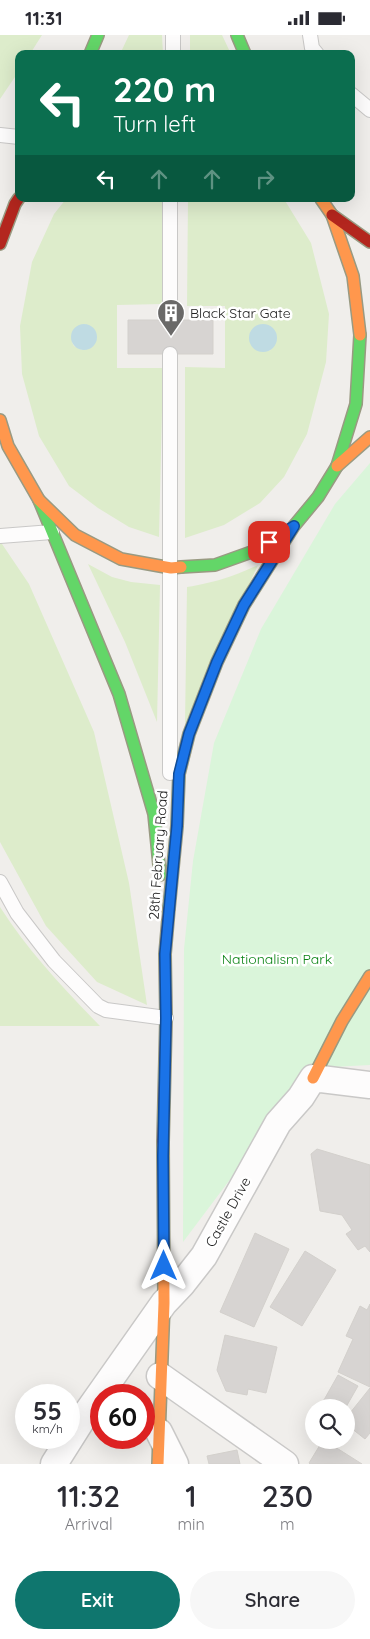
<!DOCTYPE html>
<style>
:root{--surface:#fff;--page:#f7f7f7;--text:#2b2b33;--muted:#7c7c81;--accent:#0f766e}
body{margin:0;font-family:Quicksand,sans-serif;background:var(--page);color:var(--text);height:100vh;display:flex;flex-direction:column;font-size:19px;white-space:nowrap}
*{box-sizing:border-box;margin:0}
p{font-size:16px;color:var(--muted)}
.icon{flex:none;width:28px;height:28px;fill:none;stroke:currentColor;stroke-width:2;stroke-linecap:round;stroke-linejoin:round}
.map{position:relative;height:1429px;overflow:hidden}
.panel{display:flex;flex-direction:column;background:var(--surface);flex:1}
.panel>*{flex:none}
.banner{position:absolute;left:15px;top:15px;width:340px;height:152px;border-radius:10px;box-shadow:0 5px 20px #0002;background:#0b6e4f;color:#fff;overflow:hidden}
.tools{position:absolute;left:305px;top:1364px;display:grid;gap:10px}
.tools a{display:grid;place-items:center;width:50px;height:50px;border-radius:50%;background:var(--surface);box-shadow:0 5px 20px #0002;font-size:25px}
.speed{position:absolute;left:15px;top:1349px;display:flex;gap:10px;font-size:25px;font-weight:700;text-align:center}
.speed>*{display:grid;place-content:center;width:65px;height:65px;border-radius:50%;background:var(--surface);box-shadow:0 5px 20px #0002;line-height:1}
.speed small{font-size:12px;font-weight:400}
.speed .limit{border:8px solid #d22;background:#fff;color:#111}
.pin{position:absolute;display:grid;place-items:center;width:42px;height:42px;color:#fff;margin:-21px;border-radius:10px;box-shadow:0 2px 8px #0006}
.me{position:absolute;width:55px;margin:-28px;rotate:0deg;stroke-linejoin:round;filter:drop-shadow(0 0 4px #0008)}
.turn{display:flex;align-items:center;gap:18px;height:105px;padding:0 15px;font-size:22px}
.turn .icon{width:65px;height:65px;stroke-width:2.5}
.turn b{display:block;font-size:35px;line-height:42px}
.lanes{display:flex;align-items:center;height:48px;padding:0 15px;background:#0003;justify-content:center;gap:25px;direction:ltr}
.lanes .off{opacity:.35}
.eta{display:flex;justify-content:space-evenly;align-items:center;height:85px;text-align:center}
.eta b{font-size:30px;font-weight:600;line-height:35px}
.action{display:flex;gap:10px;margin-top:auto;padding:10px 15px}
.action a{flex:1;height:58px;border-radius:30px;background:var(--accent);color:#fff;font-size:20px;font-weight:600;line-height:58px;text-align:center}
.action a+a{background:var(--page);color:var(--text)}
.status{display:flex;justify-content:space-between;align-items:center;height:35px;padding:0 25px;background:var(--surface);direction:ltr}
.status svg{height:14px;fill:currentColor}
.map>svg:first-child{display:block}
.grass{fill:#ddeccb;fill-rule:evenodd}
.park{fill:#daf5da}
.water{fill:#bfdbe3}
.building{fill:#d7d4d2;stroke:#d3d0cc}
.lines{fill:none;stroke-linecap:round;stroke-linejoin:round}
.lane-casing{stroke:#c9c8c7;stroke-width:16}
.street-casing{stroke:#c9c8c7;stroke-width:29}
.fast-casing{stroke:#999a82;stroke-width:14}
.slow-casing{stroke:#999a82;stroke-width:14}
.jam-casing{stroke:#999a82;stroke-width:14}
.lane{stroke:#fdfcfc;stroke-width:14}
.street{stroke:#fdfcfc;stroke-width:26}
.fast{stroke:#63d668;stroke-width:11}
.slow{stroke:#ff974d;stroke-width:11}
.jam{stroke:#b3261e;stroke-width:11}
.route-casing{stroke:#114b97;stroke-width:12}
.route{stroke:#1a73e8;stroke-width:9}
.labels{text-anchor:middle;stroke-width:5;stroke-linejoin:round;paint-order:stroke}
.poi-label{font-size:14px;fill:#222;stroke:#fff;text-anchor:start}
.street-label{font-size:14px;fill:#222;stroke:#fff}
.park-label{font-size:14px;fill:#0c8416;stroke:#fff}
</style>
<div class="status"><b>11:31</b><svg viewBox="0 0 49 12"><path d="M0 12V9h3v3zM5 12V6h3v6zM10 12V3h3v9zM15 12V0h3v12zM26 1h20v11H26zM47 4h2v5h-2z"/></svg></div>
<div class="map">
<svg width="370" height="1429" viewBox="0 0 370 1429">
<rect width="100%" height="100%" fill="#f0eeeb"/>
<path class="grass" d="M0,0H42L30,19H19V36L0,64Z
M129,0H162L163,19H120Z
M190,0H222L231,19H190Z
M66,164H163V269L117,270V333H163L159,502L129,492L98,473L69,451L39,401L22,339L20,291L32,227L54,179ZM84,289L91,292L82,315L74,311L72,307Z
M188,164H284L311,208L329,279L326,327L307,399L284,442L260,468L224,490L185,503V332L225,333V271H187ZM251,296L271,315L266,316H258L250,305Z
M0,506L29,549L94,697L129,848L147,970L97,947L46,891L0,807Z
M88,529L112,542L131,547L160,550L157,687L125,607Z
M258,530L185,689L187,552C216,547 231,542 258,530Z
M0,872C28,916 64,954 100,991H0Z"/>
<path class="park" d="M370,428V1030L314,1033L183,1207L184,914L193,826L214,708L261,594L335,469Z"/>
<path class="water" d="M71 302a13 13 0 1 1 26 0a13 13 0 1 1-26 0Z
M249 303a14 14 0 1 1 28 0a14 14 0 1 1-28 0Z"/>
<path class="building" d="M128,285H213V319H128Z
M317,1114L370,1130V1217L365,1211L358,1215L346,1199L352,1195L342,1180L320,1176L311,1119Z
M255,1198L289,1214L254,1292L220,1277Z
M305,1216L336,1235L302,1291L270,1272Z
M370,1269V1352L338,1337L353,1304L346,1301L360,1271L367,1275Z
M225,1300L277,1312L266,1358L248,1354L247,1360L226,1356L217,1335Z
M338,1340L358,1351L346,1372H320Z
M370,1353V1398L365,1404L346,1389V1383Z
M323,1405H324L362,1429H310L309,1428Z
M237,1415L240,1429H209L207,1421Z"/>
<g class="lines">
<defs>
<path id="lane" d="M310,0L312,13L317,19
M173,19V0
M351,59L370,75
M0,100L19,102
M170,285V164
M0,501L52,497
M170,738V319
M0,847L17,878L54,926L98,971L106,975L166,983"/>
<path id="street" d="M160,1341L285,1429
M159,1397L175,1429
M54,1429L83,1383L164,1268L182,1249L204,1221L278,1088L301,1062L313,1043L370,1050"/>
<path id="fast" d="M237,0L245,19
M90,19L98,0
M39,465L119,659L154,779L160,840
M181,532L215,530L257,515L286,496
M169,873L177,791L179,739L189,699L217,627L244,570L294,491L318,462L337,431L356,369L360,300"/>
<path id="slow" d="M321,164L332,180L353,241L360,300
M0,385L8,411L39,465L75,500L121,524L171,533L181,532
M337,431L370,402
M313,1043L342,986L370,941
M158,1429L164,1268L163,1107"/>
<path id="jam" d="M332,180L370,207
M0,209L15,169L19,163
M163,1107L166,983L165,919L169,873"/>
</defs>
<use href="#lane" class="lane-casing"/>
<use href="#street" class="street-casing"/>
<use href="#fast" class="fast-casing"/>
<use href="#slow" class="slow-casing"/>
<use href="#jam" class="jam-casing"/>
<use href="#lane" class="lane"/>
<use href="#street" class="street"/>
<use href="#fast" class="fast"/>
<use href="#slow" class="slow"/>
<use href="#jam" class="jam"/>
</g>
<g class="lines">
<defs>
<path id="route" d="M164,1231L163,1121L166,983L165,919L177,791L179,739L189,699L217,627L244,570L294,491L269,507"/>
</defs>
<use href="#route" class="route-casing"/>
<use href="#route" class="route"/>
</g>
<defs>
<symbol id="building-pin" viewBox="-11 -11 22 30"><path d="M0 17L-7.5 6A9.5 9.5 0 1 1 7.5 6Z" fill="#6a6968" stroke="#fff"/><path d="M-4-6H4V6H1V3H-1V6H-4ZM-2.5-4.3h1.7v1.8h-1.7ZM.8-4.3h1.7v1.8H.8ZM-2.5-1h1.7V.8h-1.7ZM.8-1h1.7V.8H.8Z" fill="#fff"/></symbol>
</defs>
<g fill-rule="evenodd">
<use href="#building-pin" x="155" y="262" width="32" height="43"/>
</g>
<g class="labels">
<g class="poi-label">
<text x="190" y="283">Black Star Gate</text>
</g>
<g class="street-label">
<text transform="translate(158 820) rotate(-86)" y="5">28th February Road</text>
<text transform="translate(228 1177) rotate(-61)" y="5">Castle Drive</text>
</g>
<g class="park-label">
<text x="277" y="929">Nationalism Park</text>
</g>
</g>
</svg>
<div class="tools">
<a><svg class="icon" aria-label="search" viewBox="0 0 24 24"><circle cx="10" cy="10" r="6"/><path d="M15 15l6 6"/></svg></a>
</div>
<div class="speed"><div>55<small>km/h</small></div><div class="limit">60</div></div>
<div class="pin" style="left:269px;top:507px;background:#d93025"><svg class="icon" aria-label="arrive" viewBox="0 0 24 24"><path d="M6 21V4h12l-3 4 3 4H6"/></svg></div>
<svg class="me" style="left:164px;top:1231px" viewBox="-20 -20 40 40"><path d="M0-17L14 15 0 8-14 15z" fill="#1a73e8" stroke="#fff" stroke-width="4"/></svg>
<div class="banner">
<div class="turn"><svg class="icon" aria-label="left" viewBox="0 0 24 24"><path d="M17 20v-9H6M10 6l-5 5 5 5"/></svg><div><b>220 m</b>Turn left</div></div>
<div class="lanes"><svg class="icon" aria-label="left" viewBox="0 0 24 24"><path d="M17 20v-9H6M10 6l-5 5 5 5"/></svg><svg class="icon off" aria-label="ahead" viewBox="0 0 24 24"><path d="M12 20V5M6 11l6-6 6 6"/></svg><svg class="icon off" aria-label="ahead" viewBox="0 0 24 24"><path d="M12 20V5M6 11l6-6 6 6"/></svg><svg class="icon off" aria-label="right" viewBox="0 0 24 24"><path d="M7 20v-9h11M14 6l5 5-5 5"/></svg></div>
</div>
</div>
<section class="panel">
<div class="eta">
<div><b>11:32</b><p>Arrival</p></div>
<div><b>1</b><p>min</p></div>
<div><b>230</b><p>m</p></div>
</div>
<div class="action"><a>Exit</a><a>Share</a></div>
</section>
